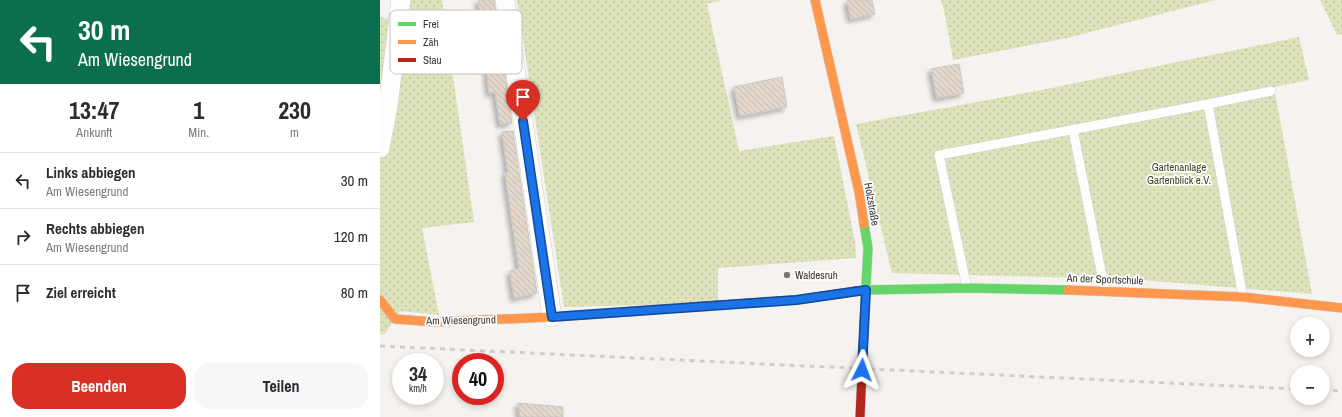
<!DOCTYPE html>
<html lang="de">
<meta charset="utf-8">
<style>
:root{--surface:#fff;--page:#f7f7f7;--text:#2b2b33;--muted:#7c7c81;--line:#e1e1e2;--accent:#d93025}
body{margin:0;font-family:"Archivo Narrow",sans-serif;background:var(--page);color:var(--text);height:100vh;display:flex;flex-direction:column;font-size:15px;white-space:nowrap}
*{box-sizing:border-box;margin:0}
p{font-size:13px;color:var(--muted)}
.icon{flex:none;width:22px;height:22px;fill:none;stroke:currentColor;stroke-width:2;stroke-linecap:round;stroke-linejoin:round}
.map{position:relative;flex:1;overflow:hidden}
.details{display:flex;flex-direction:column;background:var(--surface);width:380px}
.details>*{flex:none}
.hud{background:#0b6e4f;color:#fff;overflow:hidden}
.tools{position:absolute;left:910px;top:317px;display:grid;gap:8px}
.tools a{display:grid;place-items:center;width:40px;height:40px;border-radius:50%;background:var(--surface);box-shadow:0 2px 6px #0003;font-size:20px}
.speed{position:absolute;left:12px;top:353px;display:flex;gap:8px;font-size:20px;font-weight:700;text-align:center}
.speed>*{display:grid;place-content:center;width:52px;height:52px;border-radius:50%;background:var(--surface);box-shadow:0 2px 6px #0003;line-height:1}
.speed small{font-size:10px;font-weight:400}
.speed .limit{border:6px solid #d22;background:#fff;color:#111}
.pin{position:absolute;display:grid;place-items:center;width:34px;height:34px;color:#fff;margin:-41px -17px;border-radius:50% 50% 50% 0;rotate:-45deg;box-shadow:0 0 4px #0007}
.pin .icon{rotate:45deg}
.me{position:absolute;width:44px;margin:-22px;rotate:3deg;stroke-linejoin:round;filter:drop-shadow(0 0 3px #0008)}
.turn{display:flex;align-items:center;gap:14px;height:84px;padding:0 12px;font-size:18px}
.turn .icon{width:52px;height:52px;stroke-width:2.5}
.turn b{display:block;font-size:28px;line-height:34px}
.eta{display:flex;justify-content:space-evenly;align-items:center;height:68px;text-align:center}
.eta b{font-size:24px;font-weight:700;line-height:28px}
.primary-button{display:flex;gap:8px;margin-top:auto;padding:8px 12px}
.primary-button a{flex:1;height:46px;border-radius:16px;background:var(--accent);color:#fff;font-size:16px;font-weight:700;line-height:46px;text-align:center}
.primary-button a+a{background:var(--page);color:var(--text)}
ul{padding:0;list-style:none}
li{display:flex;align-items:center;gap:12px;height:56px;padding:0 12px;border-top:1px solid var(--line)}
li div{flex:1}
li b{display:block;font-size:15px}
li em{font-style:normal}
main{display:flex;flex:1;min-height:0}
.map>svg:first-child{display:block}
.grass{fill:url(#grass-dots)}
.building{fill:url(#building-back-hatch);stroke:#cac8c7;filter:url(#shadow)}
.lines{fill:none;stroke-linecap:round;stroke-linejoin:round}
.lane-casing{stroke:#d1cfcd;stroke-width:10}
.street-casing{stroke:#d1cfcd;stroke-width:20}
.fast-casing{stroke:#d1cfcd;stroke-width:10}
.slow-casing{stroke:#d1cfcd;stroke-width:10}
.jam-casing{stroke:#d1cfcd;stroke-width:10}
.lane{stroke:#fefdfd;stroke-width:9}
.street{stroke:#fefdfd;stroke-width:19}
.fast{stroke:#63d668;stroke-width:9}
.slow{stroke:#ff974d;stroke-width:9}
.jam{stroke:#b3261e;stroke-width:9}
.rail{stroke:#d0cfcf;stroke-width:3;stroke-dasharray:5 5;stroke-linecap:butt}
.jam-bridge-casing{stroke:#d1cfcd;stroke-width:10;stroke-linecap:butt}
.jam-bridge{stroke:#b3261e;stroke-width:9}
.route-casing{stroke:#114b97;stroke-width:10}
.route{stroke:#1a73e8;stroke-width:7}
.poi-dot{fill:#7a7876;stroke:#fff;stroke-width:1.5}
.labels{text-anchor:middle;stroke-width:3.5;stroke-linejoin:round;paint-order:stroke}
.park-label{font-size:11px;fill:#40461d;stroke:#fff}
.street-label{font-size:11px;fill:#383735;stroke:#fff}
.poi-label{font-size:11px;fill:#383735;stroke:#fff;text-anchor:start}
.key{fill:#fff;stroke:#c3c3c2;stroke-width:1}
.key-label{font-size:11px;fill:#383735}
</style>
<main>
<section class="details">
<div class="hud">
<div class="turn"><svg class="icon" aria-label="left" viewBox="0 0 24 24"><path d="M17 20v-9H6M10 6l-5 5 5 5"/></svg><div><b>30 m</b>Am Wiesengrund</div></div>
</div>
<div class="eta">
<div><b>13:47</b><p>Ankunft</p></div>
<div><b>1</b><p>Min.</p></div>
<div><b>230</b><p>m</p></div>
</div>
<ul>
<li><svg class="icon" aria-label="left" viewBox="0 0 24 24"><path d="M17 20v-9H6M10 6l-5 5 5 5"/></svg><div><b>Links abbiegen</b><p>Am Wiesengrund</p></div><em>30 m</em></li>
<li><svg class="icon" aria-label="right" viewBox="0 0 24 24"><path d="M7 20v-9h11M14 6l5 5-5 5"/></svg><div><b>Rechts abbiegen</b><p>Am Wiesengrund</p></div><em>120 m</em></li>
<li><svg class="icon" aria-label="arrive" viewBox="0 0 24 24"><path d="M6 21V4h12l-3 4 3 4H6"/></svg><div><b>Ziel erreicht</b></div><em>80 m</em></li>
</ul>
<div class="primary-button"><a>Beenden</a><a>Teilen</a></div>
</section>
<div class="map">
<svg width="962" height="417" viewBox="0 0 962 417">
<defs>
<pattern id="grass-dots" width="8" height="8" patternUnits="userSpaceOnUse"><rect width="8" height="8" fill="#dce2ba"/><path d="M2 2h.1M6 6h.1" fill="none" stroke="#bec2a0" stroke-width="1.8" stroke-linecap="round"/></pattern>
<pattern id="building-back-hatch" width="6" height="6" patternUnits="userSpaceOnUse"><rect width="6" height="6" fill="#e2d7ca"/><path d="M-1 5l2 2M0 0l6 6M5-1l2 2" fill="none" stroke="#c3b9ae"/></pattern>
<filter id="shadow"><feDropShadow dx="-3.5" dy="3.5" stdDeviation="2" flood-color="#0004"/></filter>
</defs>
<rect width="100%" height="100%" fill="#f5f2f0"/>
<path class="grass" d="M18,0H62L94,222L42,228L59,315L20,311L4,335L0,334V17L7,19Z
M137,0H342L327,4L359,151L454,136L475,242L476,258L338,268V303L184,307Z
M561,0H835L687,38L573,60L565,15Z
M940,0H962V34L957,35Z
M919,37L929,80L894,87L932,294L748,279L512,273L476,124L657,91Z"/>
<path class="building" d="M98,0H114L132,123L120,124L115,92L109,93L106,60H109L103,22L102,23Z
M467,0H492L495,14L471,19Z
M579,64L584,93L557,98L551,69Z
M402,77L407,107L360,116L354,87Z
M133,131L157,293L134,298L130,271L139,269L125,173L128,172L122,132Z
M138,403L183,407V417H140Z"/>
<g class="lines">
<defs>
<path id="lane" d="M828,104L863,297
M693,130L725,291
M587,288L559,155L828,104L891,91"/>
<path id="street" d="M125,0L172,317
M0,148L8,106L21,0"/>
<path id="fast" d="M484,224L488,248L485,305
M477,291L486,290L587,288L688,290"/>
<path id="slow" d="M435,0L479,192L484,224
M688,290L863,297L962,308
M0,300L15,319L55,322L172,317L311,307"/>
<path id="jam" d="M311,307L416,300L477,291"/>
</defs>
<use href="#lane" class="lane-casing"/>
<use href="#street" class="street-casing"/>
<use href="#fast" class="fast-casing"/>
<use href="#slow" class="slow-casing"/>
<use href="#jam" class="jam-casing"/>
<use href="#lane" class="lane"/>
<use href="#street" class="street"/>
<use href="#fast" class="fast"/>
<use href="#slow" class="slow"/>
<use href="#jam" class="jam"/>
<path class="rail" d="M0,346L917,389
M943,390L962,391"/>
<defs>
<path id="jam-bridge" d="M480,417L485,306"/>
</defs>
<use href="#jam-bridge" class="jam-bridge-casing"/>
<use href="#jam-bridge" class="jam-bridge"/>
</g>
<g class="lines">
<defs>
<path id="route" d="M143,121L172,317L416,300L486,290L482,370"/>
</defs>
<use href="#route" class="route-casing"/>
<use href="#route" class="route"/>
</g>
<circle class="poi-dot" cx="407" cy="275" r="4"/>
<g class="labels">
<g class="park-label">
<text x="799" y="171">Gartenanlage<tspan x="799" dy="13">Gartenblick e.V.</tspan></text>
</g>
<g class="street-label">
<text transform="translate(492 204) rotate(80)" y="4">Holzstraße</text>
<text transform="translate(725 279) rotate(2)" y="4">An der Sportschule</text>
<text transform="translate(81 320) rotate(-1)" y="4">Am Wiesengrund</text>
</g>
<g class="poi-label">
<text x="415" y="279">Waldesruh</text>
</g>
</g>
<rect x="10" y="10" width="132" height="64" rx="6" class="key"/>
<rect x="18" y="22" width="18" height="4" fill="#63d668"/>
<rect x="18" y="40" width="18" height="4" fill="#ff974d"/>
<rect x="18" y="58" width="18" height="4" fill="#b3261e"/>
<g class="key-label">
<text x="43" y="28">Frei</text>
<text x="43" y="46">Zäh</text>
<text x="43" y="64">Stau</text>
</g>
</svg>
<div class="tools">
<a>+</a>
<a>−</a>
</div>
<div class="speed"><div>34<small>km/h</small></div><div class="limit">40</div></div>
<div class="pin" style="left:143px;top:121px;background:#d93025"><svg class="icon" aria-label="arrive" viewBox="0 0 24 24"><path d="M6 21V4h12l-3 4 3 4H6"/></svg></div>
<svg class="me" style="left:482px;top:370px" viewBox="-20 -20 40 40"><path d="M0-17L14 15 0 8-14 15z" fill="#1a73e8" stroke="#fff" stroke-width="4"/></svg>
</div>
</main>
